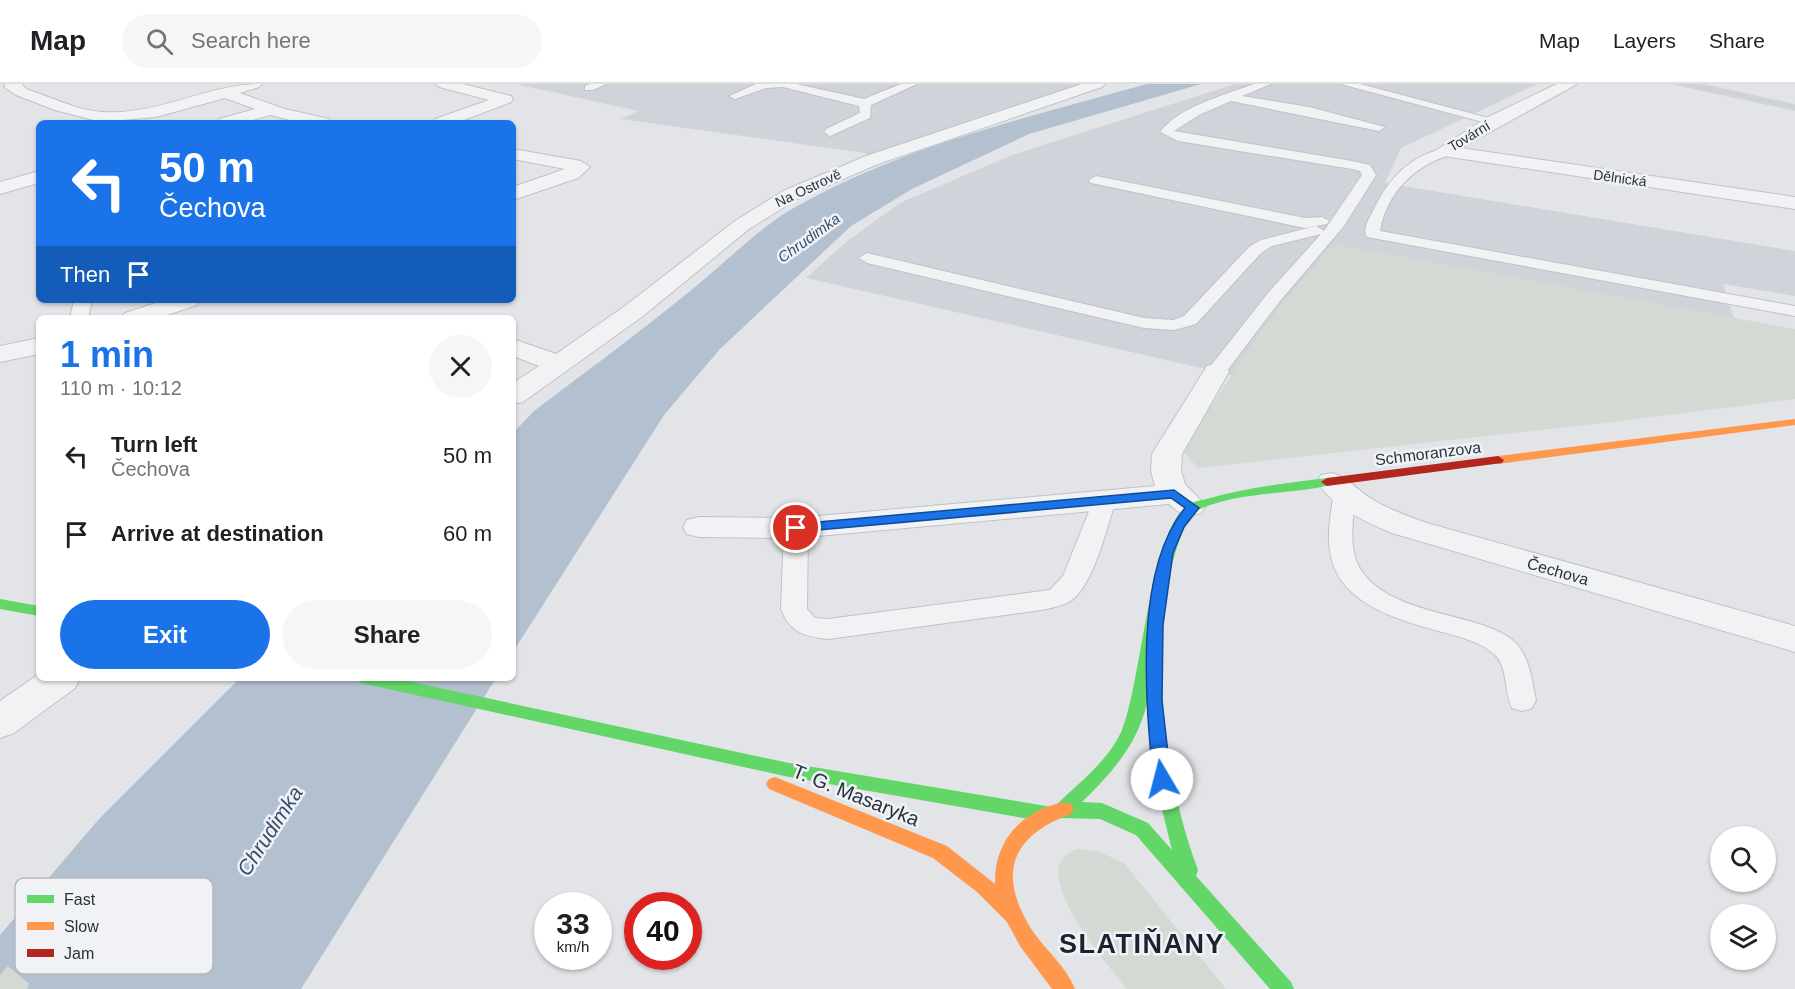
<!DOCTYPE html>
<meta charset="utf-8">
<style>
:root{--surface:#fff;--page:#f6f6f6;--text:#202124;--muted:#757577;--line:#e0e0e0;--accent:#1a73e8}
body{margin:0;font-family:Arial,sans-serif;background:var(--page);color:var(--text);height:100vh;display:flex;flex-direction:column;font-size:22px;white-space:nowrap}
*{box-sizing:border-box;margin:0}
p{font-size:20px;color:var(--muted)}
.icon{flex:none;width:33px;height:33px;fill:none;stroke:currentColor;stroke-width:2;stroke-linecap:round;stroke-linejoin:round}
.map{position:relative;flex:1;overflow:hidden}
.side{position:absolute;left:36px;top:231px;width:480px;height:366px;display:flex;flex-direction:column;background:var(--surface);border-radius:9px;box-shadow:0 2px 4px #0004}
.side>*{flex:none}
.guide{position:absolute;left:36px;top:36px;width:480px;height:183px;border-radius:9px;box-shadow:0 2px 4px #0004;background:#1a73e8;color:#fff;overflow:hidden}
.fabs{position:absolute;left:1710px;top:742px;display:grid;gap:12px}
.fabs a{display:grid;place-items:center;width:66px;height:66px;border-radius:50%;background:var(--surface);box-shadow:0 2px 4px #0004;font-size:30px}
.speed{position:absolute;left:534px;top:808px;display:flex;gap:12px;font-size:30px;font-weight:700;text-align:center}
.speed>*{display:grid;place-content:center;width:78px;height:78px;border-radius:50%;background:var(--surface);box-shadow:0 2px 4px #0004;line-height:1}
.speed small{font-size:15px;font-weight:400}
.speed .limit{border:9px solid #d22;background:#fff;color:#111}
.pin{position:absolute;display:grid;place-items:center;width:51px;height:51px;color:#fff;margin:-26px;border:3px solid #fff;border-radius:50%;box-shadow:0 2px 6px #0007}
.me{position:absolute;width:66px;margin:-33px;rotate:352deg;stroke-linejoin:round;filter:drop-shadow(0 0 4px #0008)}
.turn{display:flex;align-items:center;gap:21px;height:126px;padding:0 24px;font-size:27px}
.turn .icon{width:78px;height:78px;stroke-width:2.5}
.turn b{display:block;font-size:42px;line-height:51px}
.then{display:flex;align-items:center;height:57px;padding:0 24px;background:#0003;gap:12px;font-size:22px}
.round{display:grid;place-items:center;flex:none;width:63px;height:63px;border-radius:32px;background:var(--page)}
.overview{display:flex;align-items:center;justify-content:space-between;height:102px;padding:0 24px}
h1{font-size:36px;font-weight:700;line-height:45px;color:var(--accent)}
.cta{display:flex;gap:12px;margin-top:auto;padding:12px 24px}
.cta a{flex:1;height:69px;border-radius:36px;background:var(--accent);color:#fff;font-size:24px;font-weight:700;line-height:69px;text-align:center}
.cta a+a{background:var(--page);color:var(--text)}
ul{padding:0;list-style:none}
li{display:flex;align-items:center;gap:18px;height:78px;padding:0 24px}
li div{flex:1}
li b{display:block;font-size:22px}
li em{font-style:normal}
header{display:flex;align-items:center;gap:36px;box-sizing:border-box;height:84px;padding:0 30px;background:var(--surface);border-bottom:2px solid var(--line)}
header strong{font-size:28px}
nav{display:flex;gap:33px;margin-inline-start:auto;font-size:21px}
.search{width:420px;height:54px;background:var(--page);display:flex;align-items:center;gap:15px;box-sizing:border-box;padding:0 21px;border-radius:33px;color:var(--muted);font-size:22px}
.map>svg:first-child{display:block}
.built{fill:#d1d3da}
.green{fill:#d3dad3}
.water{fill:#b3c0d0}
.lines{fill:none;stroke-linecap:round;stroke-linejoin:round}
.lane-casing{stroke:#c0c2c5;stroke-width:2}
.street-casing{stroke:#c0c2c5;stroke-width:2}
.lane{fill:#f1f2f4;fill-rule:evenodd}
.street{fill:#f1f2f4;fill-rule:evenodd}
.fast{fill:#63d668;fill-rule:evenodd}
.slow{fill:#ff974d;fill-rule:evenodd}
.jam{fill:#b3261e;fill-rule:evenodd}
.rail{stroke:#cbccce;stroke-width:2;stroke-dasharray:1.5 3;stroke-linecap:butt}
.route{fill:#1a73e8;stroke:#114b97;stroke-width:1.5}
.labels{text-anchor:middle;stroke-width:5;stroke-linejoin:round;paint-order:stroke}
.far-street-label{font-size:14px;fill:#2a313f;stroke:#f0f2f6}
.far-water-label{font-size:15px;font-style:italic;fill:#384e70;stroke:#f0f2f6}
.street-label{font-size:16px;fill:#2a313f;stroke:#f0f2f6}
.near-street-label{font-size:20px;fill:#2a313f;stroke:#f0f2f6}
.near-water-label{font-size:21px;font-style:italic;fill:#384e70;stroke:#f0f2f6}
.near-district-label{font-size:27px;font-weight:bold;letter-spacing:1.5px;fill:#1d2230;stroke:#f0f2f6}
.key{fill:#f0f2f6;stroke:#b5b8bf;stroke-width:1.5}
.key-label{font-size:16px;fill:#2a313f}
</style>
<header>
<strong>Map</strong>
<div class="search"><svg class="icon" aria-label="search" viewBox="0 0 24 24"><circle cx="10" cy="10" r="6"/><path d="M15 15l6 6"/></svg>Search here</div>
<nav><a>Map</a><a>Layers</a><a>Share</a></nav>
</header>
<div class="map">
<svg width="1795" height="905" viewBox="0 0 1795 905">
<rect width="100%" height="100%" fill="#e2e4e7"/>
<path class="built" d="M516,0H1087L868,73L865,69L621,35L638,27Z
M1235,0H1537L1401,64L1385,99L1795,167V212L1723,200L1734,234L1334,161L1270,236L1232,291L806,194L846,158L900,119L1012,71Z
M1670,0H1704L1795,20V27Z"/>
<path class="green" d="M1334,161L1795,245V315L1603,339L1198,384L1181,365L1270,236Z
M1078,765L1097,767L1124,779L1226,905H1127C1110,883 1019,781 1078,765Z
M8,882L29,900L27,905H0V891Z"/>
<path class="water" d="M1147,0H1201L1029,50L912,105L851,142L720,265L664,331L513,568V349L534,327C592,283 651,240 707,193C734,170 760,144 792,125C901,62 1026,34 1147,0Z
M240,594H496L301,905H27L29,900L8,882L0,891V851L99,735Z"/>
<g class="lines">
<defs>
<path id="lane" d="M590,0H606L593,6H585V2Z
M756,0H796L864,15L901,0H917L871,21L870,34L830,52L824,48L826,45L860,29L859,22L783,3L766,4L735,15L729,12Z
M1254,0H1271L1242,12L1309,23L1385,43L1379,47L1231,17L1199,31L1174,47L1352,77L1370,81L1376,91L1344,142L1280,217L1223,292H1209L1206,288L1268,209L1321,150L1272,162L1261,169L1196,240L1174,246L1144,244L867,179L859,174L867,169L1144,234L1173,236L1184,232L1249,163L1261,156L1316,142L1324,147L1362,91L1360,87L1352,85L1178,57L1160,48C1180,22 1225,11 1254,0Z
M1341,0H1360L1500,37L1494,41Z
M1445,64L1450,65V71C1414,82 1387,108 1380,147L1795,222V232L1367,153C1362,145 1369,135 1373,127C1390,93 1408,73 1445,64Z
M1096,92L1305,134L1322,133L1329,137L1327,140L1305,144L1091,99L1089,96Z
M74,216H92L88,234H70Z
M1344,405L1352,407L1355,412C1354,432 1349,456 1356,476C1372,518 1435,527 1473,538C1489,543 1510,550 1520,564C1531,580 1532,598 1536,616L1532,624L1522,627L1512,624C1504,608 1508,585 1496,572C1482,558 1460,553 1442,548C1399,536 1337,520 1330,467C1327,449 1331,430 1333,412L1336,407Z
M1105,408L1113,410L1116,415C1108,440 1093,505 1069,518C1061,522 1051,524 1042,526L828,555C805,553 789,548 781,525L784,444L788,439L796,436L804,439L808,444L807,525L815,534L828,535L1050,506L1063,492L1094,415L1097,410Z"/>
<path id="street" d="M6,0H22L26,5C51,13 76,26 102,28C158,32 207,0 262,0L259,3L240,9L285,25L329,35L331,39H302L270,31L243,39H217L219,35L255,25L225,14L156,33L101,38L55,26L16,11L4,3Z
M436,0H463L511,12L513,15L511,18L456,39H433L435,35L489,16L439,3Z
M1082,0H1105L1102,3L878,80L797,115L749,145L643,232L523,318L513,320V299L539,282L513,272V255L556,270L625,222L735,137L783,107L866,72Z
M1557,0H1577L1461,64L1795,113V125L1444,72L1435,67L1488,33Z
M513,65L581,77L590,83L578,94L513,116V103L565,85L513,75Z
M39,87V99L0,110V98Z
M165,216H201L197,221L158,234H122L125,229Z
M39,254V270L0,278V262Z
M1216,280L1225,282L1229,288L1182,370L1181,387L1185,400L1206,422L1201,429C1187,433 1179,430 1169,420L796,454L699,453L687,450L683,443L687,436L699,433L796,434L1155,402L1151,387L1152,370L1207,282Z
M1332,389C1348,393 1357,406 1370,414C1388,425 1407,432 1427,439L1795,542V568L1392,449C1363,437 1335,424 1317,398L1321,391Z
M39,590V594H80L75,604L14,649L0,654V617Z"/>
</defs>
<use href="#lane" class="lane-casing"/>
<use href="#street" class="street-casing"/>
<use href="#lane" class="lane"/>
<use href="#street" class="street"/>
<path class="fast" d="M1327,394L1333,398L1331,401C1288,411 1242,407 1200,425C1171,438 1158,559 1152,591L1160,592L1162,596C1164,662 1175,724 1198,786L1196,792L1291,898L1294,905H1270L1136,751L1100,735L1062,734L1056,731L1053,726L1056,721C1079,699 1109,676 1122,646C1142,597 1150,446 1188,421C1194,417 1203,416 1210,414C1248,403 1288,399 1327,394ZM1147,619L1154,693L1172,766L1148,739L1102,719L1082,718C1111,690 1138,660 1147,619Z
M0,515L39,522V532L0,525Z
M357,594H393L789,679L1046,722L1052,725L1055,730L1052,735L1046,738L789,693L365,600L359,598Z"/>
<path class="slow" d="M1795,335V341L1498,380L1492,376L1498,372Z
M775,693L947,762L995,800C994,763 1014,735 1049,722C1057,720 1063,717 1071,720L1074,725L1071,730C1008,753 997,793 1034,849C1047,867 1067,884 1075,905H1052L1020,862L1007,838L977,808L933,774L769,705L766,700L769,695Z"/>
<path class="jam" d="M1498,372L1504,376L1502,379L1327,402L1321,398L1327,394Z"/>
<path class="rail" d="M1689,0L1795,23"/>
</g>
<path class="route" d="M1174,406L1199,424L1184,443L1173,469L1163,541L1162,617L1171,695L1168,700L1162,702L1156,700L1153,695C1146,618 1133,487 1185,424L1171,414L796,448L789,444L796,440Z"/>
<g class="labels">
<g class="far-street-label">
<text transform="translate(1469 52) rotate(-31)" y="5">Tovární</text>
<text transform="translate(1620 94) rotate(8)" y="5">Dělnická</text>
<text transform="translate(808 104) rotate(-25)" y="5">Na Ostrově</text>
</g>
<g class="far-water-label">
<text transform="translate(809 154) rotate(-36)" y="5">Chrudimka</text>
</g>
<g class="street-label">
<text transform="translate(1428 369) rotate(-7)" y="6">Schmoranzova</text>
<text transform="translate(1558 487) rotate(16)" y="6">Čechova</text>
</g>
<g class="near-street-label">
<text transform="translate(856 711) rotate(22)" y="7">T. G. Masaryka</text>
</g>
<g class="near-water-label">
<text transform="translate(270 747) rotate(-57)" y="7">Chrudimka</text>
</g>
<g class="near-district-label">
<text x="1142" y="869">SLATIŇANY</text>
</g>
</g>
<rect x="15" y="794" width="198" height="96" rx="9" class="key"/>
<rect x="27" y="811" width="27" height="8" fill="#63d668"/>
<rect x="27" y="838" width="27" height="8" fill="#ff974d"/>
<rect x="27" y="865" width="27" height="8" fill="#b3261e"/>
<g class="key-label">
<text x="64" y="821">Fast</text>
<text x="64" y="848">Slow</text>
<text x="64" y="875">Jam</text>
</g>
</svg>
<div class="fabs">
<a><svg class="icon" aria-label="search" viewBox="0 0 24 24"><circle cx="10" cy="10" r="6"/><path d="M15 15l6 6"/></svg></a>
<a><svg class="icon" aria-label="layers" viewBox="0 0 24 24"><path d="M12 4l9 5-9 5-9-5zM3 14l9 5 9-5"/></svg></a>
</div>
<div class="speed"><div>33<small>km/h</small></div><div class="limit">40</div></div>
<div class="pin" style="left:796px;top:444px;background:#d93025"><svg class="icon" aria-label="arrive" viewBox="0 0 24 24"><path d="M6 21V4h12l-3 4 3 4H6"/></svg></div>
<svg class="me" style="left:1162px;top:695px" viewBox="-20 -20 40 40"><circle r="19" fill="#fff"/><path d="M0-13L10 11 0 6-10 11z" fill="#1a73e8"/></svg>
<div class="guide">
<div class="turn"><svg class="icon" aria-label="left" viewBox="0 0 24 24"><path d="M17 20v-9H6M10 6l-5 5 5 5"/></svg><div><b>50 m</b>Čechova</div></div>
<div class="then">Then<svg class="icon" aria-label="arrive" viewBox="0 0 24 24"><path d="M6 21V4h12l-3 4 3 4H6"/></svg></div>
</div>
<section class="side">
<div class="overview"><div><h1>1 min</h1><p>110 m · 10:12</p></div><a class="round"><svg class="icon" aria-label="close" viewBox="0 0 24 24"><path d="M6 6l12 12M18 6L6 18"/></svg></a></div>
<ul>
<li><svg class="icon" aria-label="left" viewBox="0 0 24 24"><path d="M17 20v-9H6M10 6l-5 5 5 5"/></svg><div><b>Turn left</b><p>Čechova</p></div><em>50 m</em></li>
<li><svg class="icon" aria-label="arrive" viewBox="0 0 24 24"><path d="M6 21V4h12l-3 4 3 4H6"/></svg><div><b>Arrive at destination</b></div><em>60 m</em></li>
</ul>
<div class="cta"><a>Exit</a><a>Share</a></div>
</section>
</div>
